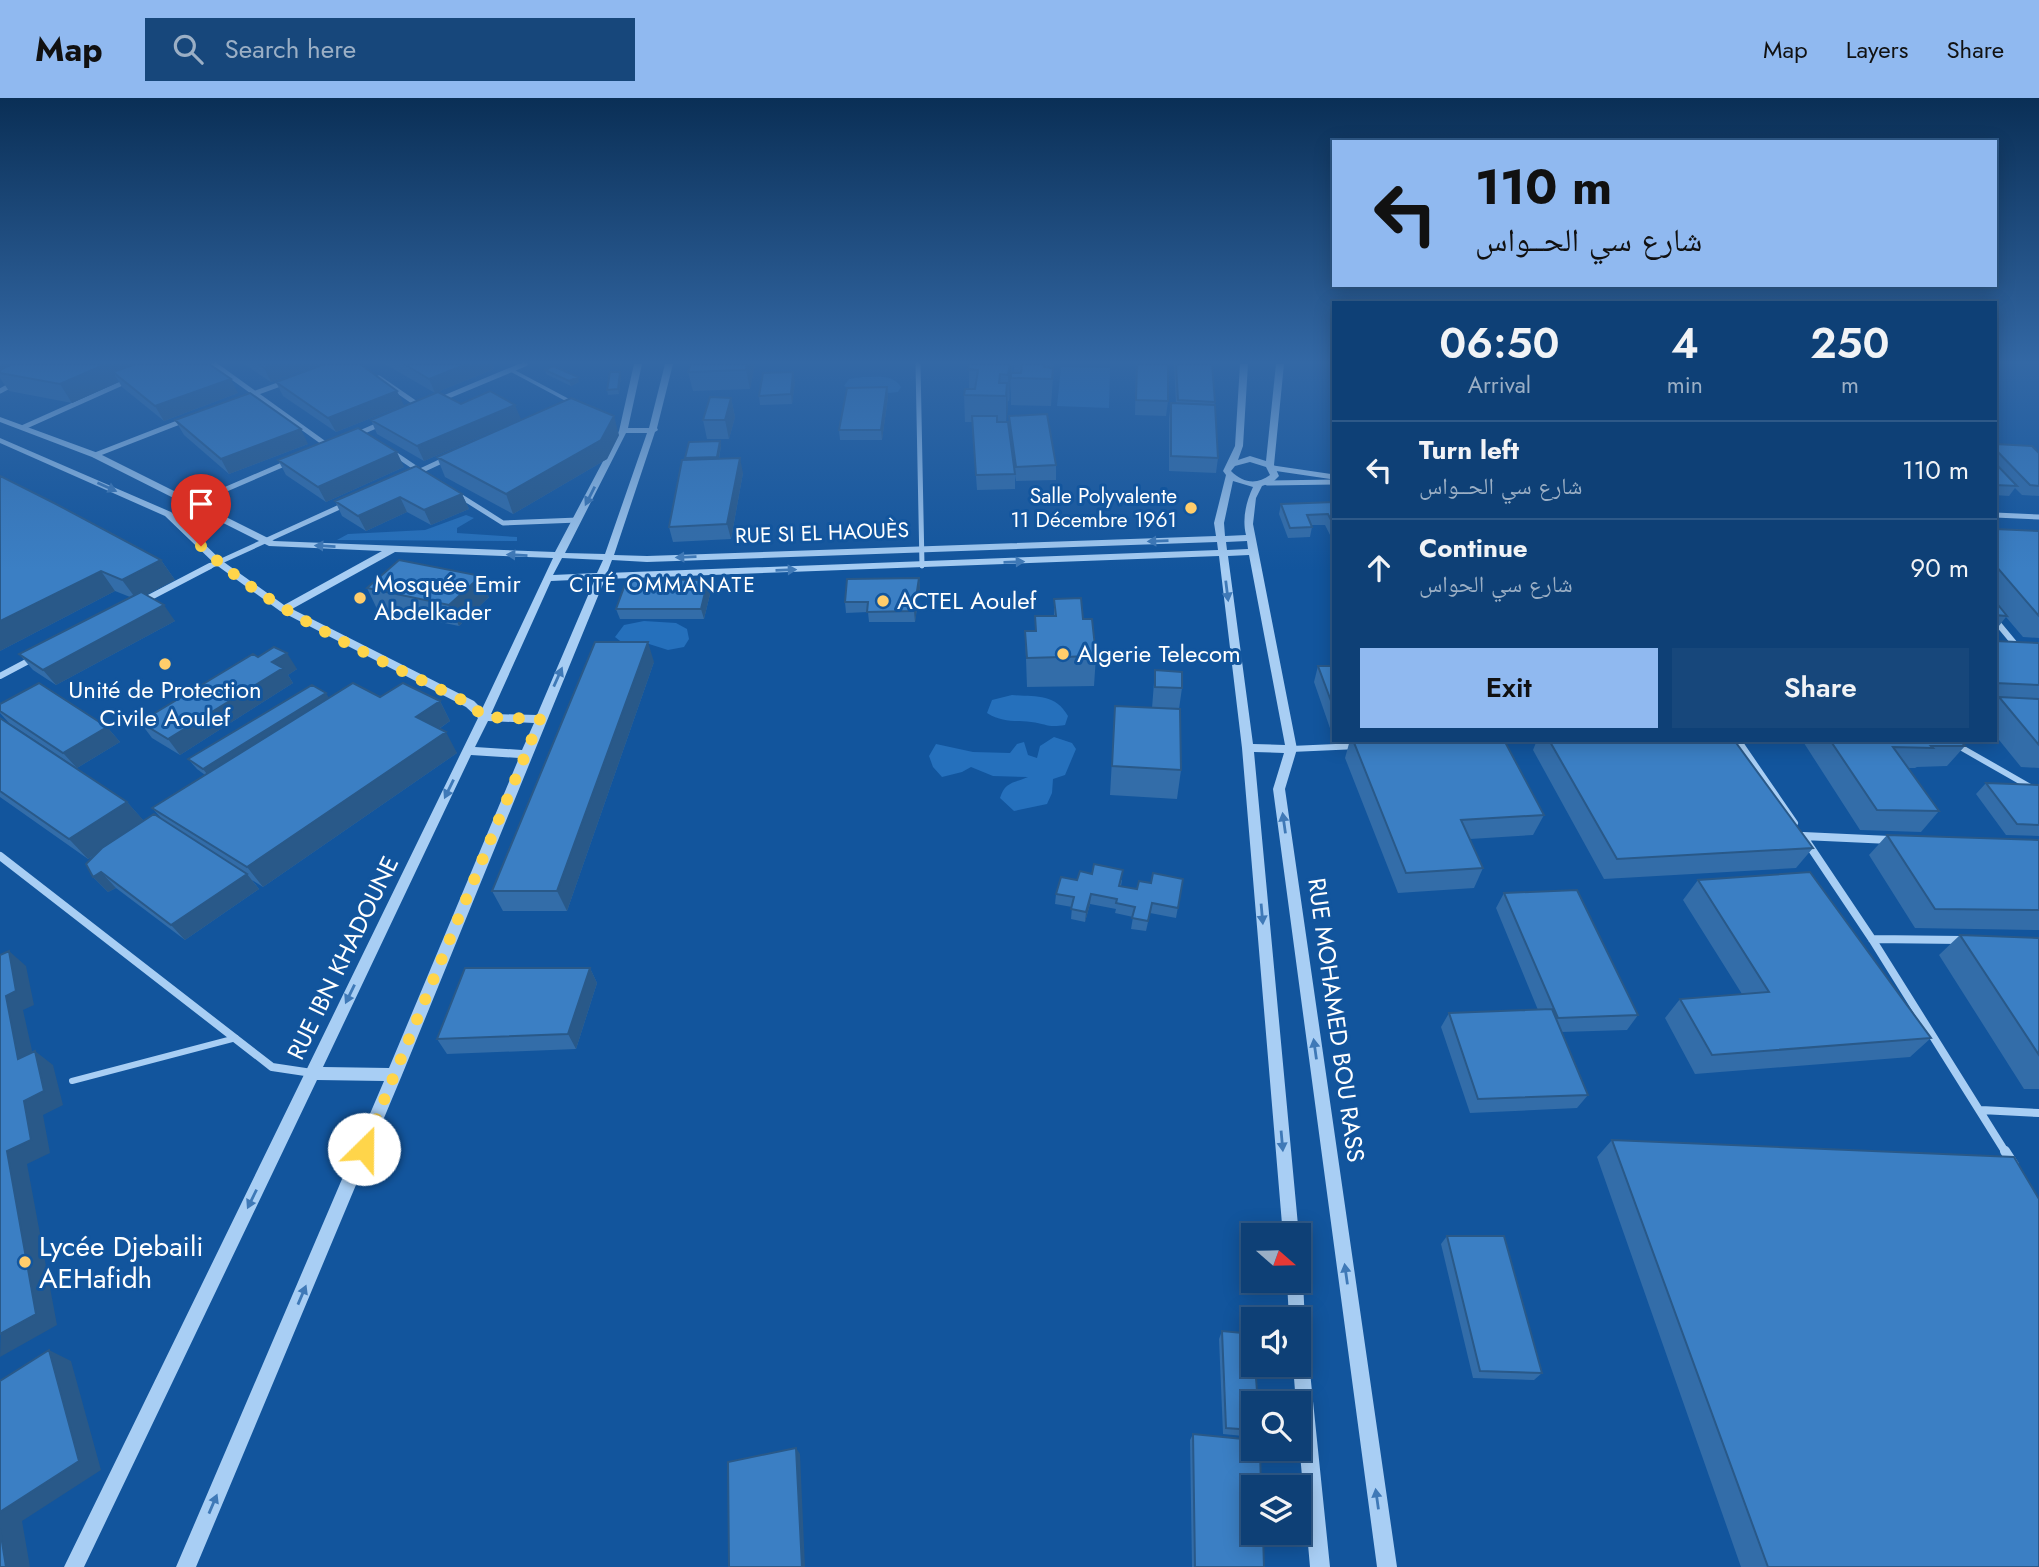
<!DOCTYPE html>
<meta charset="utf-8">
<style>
:root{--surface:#0e4076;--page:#17477b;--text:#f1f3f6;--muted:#9bafc5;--line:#2e5988;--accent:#90b9f0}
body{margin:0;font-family:Jost,"Noto Naskh Arabic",sans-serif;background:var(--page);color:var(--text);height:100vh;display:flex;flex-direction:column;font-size:26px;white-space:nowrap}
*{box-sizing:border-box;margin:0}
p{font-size:23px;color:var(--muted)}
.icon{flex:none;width:38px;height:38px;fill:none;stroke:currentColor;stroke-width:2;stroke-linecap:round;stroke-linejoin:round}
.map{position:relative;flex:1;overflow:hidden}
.panel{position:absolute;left:1332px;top:203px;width:665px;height:441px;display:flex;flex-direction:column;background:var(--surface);border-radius:0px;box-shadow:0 4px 18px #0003,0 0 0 2px var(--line)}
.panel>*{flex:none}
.guide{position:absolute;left:1332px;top:42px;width:665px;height:147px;border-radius:0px;box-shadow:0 4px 18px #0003,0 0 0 2px var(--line);background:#90b9f0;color:#111;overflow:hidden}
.needle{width:46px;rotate:110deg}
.buttons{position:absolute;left:1241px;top:1125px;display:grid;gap:14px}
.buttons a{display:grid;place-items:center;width:70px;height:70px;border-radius:0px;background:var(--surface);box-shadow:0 4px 18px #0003,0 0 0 2px var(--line);font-size:35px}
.pin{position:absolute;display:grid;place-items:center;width:60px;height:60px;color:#fff;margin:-72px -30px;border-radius:50% 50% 50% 0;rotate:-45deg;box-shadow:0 0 7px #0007}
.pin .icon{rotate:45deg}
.me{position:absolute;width:77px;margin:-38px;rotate:23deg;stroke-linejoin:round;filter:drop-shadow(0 0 5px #0008)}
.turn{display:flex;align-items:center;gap:24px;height:147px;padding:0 28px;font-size:32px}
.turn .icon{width:91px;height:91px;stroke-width:2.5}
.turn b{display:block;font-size:49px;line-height:60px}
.eta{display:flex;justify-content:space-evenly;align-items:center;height:119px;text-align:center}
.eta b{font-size:42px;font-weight:600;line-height:49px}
.primary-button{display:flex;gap:14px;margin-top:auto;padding:14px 28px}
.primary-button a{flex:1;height:80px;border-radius:0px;background:var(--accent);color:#111;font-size:28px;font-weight:600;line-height:80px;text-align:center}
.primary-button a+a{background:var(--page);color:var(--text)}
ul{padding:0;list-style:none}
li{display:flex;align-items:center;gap:21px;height:98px;padding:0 28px;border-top:2px solid var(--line)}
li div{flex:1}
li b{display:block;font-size:26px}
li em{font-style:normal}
header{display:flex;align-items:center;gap:42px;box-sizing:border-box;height:98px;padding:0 35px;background:var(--accent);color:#111}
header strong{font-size:33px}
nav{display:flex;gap:38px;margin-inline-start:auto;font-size:24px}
.search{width:490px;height:63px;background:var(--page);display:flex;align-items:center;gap:18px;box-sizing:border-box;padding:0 24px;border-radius:0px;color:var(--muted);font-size:26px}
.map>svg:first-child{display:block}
.green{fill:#2570bc}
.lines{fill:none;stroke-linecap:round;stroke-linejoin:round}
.service-far1{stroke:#a8cef4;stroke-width:3.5}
.service{stroke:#a8cef4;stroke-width:6}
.minor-far3{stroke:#a8cef4;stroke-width:5}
.minor-far2{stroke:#a8cef4;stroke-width:6}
.minor-far1{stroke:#a8cef4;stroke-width:8}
.minor{stroke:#a8cef4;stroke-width:10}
.tertiary{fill:#a8cef4;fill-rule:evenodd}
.wall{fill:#336da9}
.shaded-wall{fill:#295989}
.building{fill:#3b7fc4;stroke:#295989;stroke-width:2}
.oneway{fill:#3f79b7}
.route{stroke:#ffd54a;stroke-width:12;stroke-dasharray:0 21.6}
.poi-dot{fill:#ffcd6b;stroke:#12559d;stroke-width:2.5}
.labels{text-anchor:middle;stroke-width:6;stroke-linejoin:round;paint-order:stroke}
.far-poi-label{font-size:21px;fill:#fff;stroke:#12559d;text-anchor:end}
.far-street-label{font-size:21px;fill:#fff;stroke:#12559d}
.far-neighbourhood-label{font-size:21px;letter-spacing:2px;fill:#fff;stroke:#12559d}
.poi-label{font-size:24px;fill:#fff;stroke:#12559d;text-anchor:start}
.street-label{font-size:24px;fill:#fff;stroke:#12559d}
.near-poi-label{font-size:28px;fill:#fff;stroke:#12559d;text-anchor:start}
</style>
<header>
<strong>Map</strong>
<div class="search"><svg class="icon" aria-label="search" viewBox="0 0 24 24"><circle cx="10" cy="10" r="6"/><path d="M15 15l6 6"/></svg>Search here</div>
<nav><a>Map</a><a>Layers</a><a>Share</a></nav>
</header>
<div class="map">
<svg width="2039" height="1469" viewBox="0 0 2039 1469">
<rect width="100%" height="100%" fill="#12559d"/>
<path class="green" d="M1061,269L1110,270L1109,310L1057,308Z
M863,279C877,279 893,276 901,289L898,294C881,296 860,295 844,288L849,281Z
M466,417L474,420L457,430V435L517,439V443L337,442L348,436L425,432Z
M644,523L676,525L687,531L689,541L684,549L668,552L649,546H624L615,539L624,527Z
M1012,597C1035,599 1055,595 1068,618L1065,627C1048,630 1047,626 1031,624C1014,622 1003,625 987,615L992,602Z
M1054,639L1072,645L1076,651L1065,677L1053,681L1052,695L1047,706L1014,713L1000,700C1005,683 1015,685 1028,679L993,678L971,669L962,674L942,679L933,669L929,658L936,646L973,654L1010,655L1017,646L1024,644L1028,657L1037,660L1040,648Z"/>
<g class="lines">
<path class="service-far1" d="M511,272L573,305"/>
<path class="service" d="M72,983L236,940"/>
<path class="minor-far3" d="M214,266L328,348
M918,266L922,468
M379,280L421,309
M0,293L13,286
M245,299L286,284
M439,302L525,266
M24,329L129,282
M355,337L383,325
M392,354L420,373
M95,357L185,322
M1273,370L1334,379
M416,375L446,361
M1267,385L1334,384
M457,396L503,425L578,422
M194,405L289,364
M1995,417L2039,419
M206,470L344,407"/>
<path class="minor-far2" d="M143,503L210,468
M1995,522L2019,551
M0,578L34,560
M1738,642L1795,725
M1948,642L2039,694
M1495,643L1530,642
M1291,651L1358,648"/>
<path class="minor-far1" d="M1803,738L1890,742
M1807,744L1872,841L2006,1055
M0,758L272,969L312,975
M1872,841L1962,842
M1981,1012L2039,1015"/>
<path class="minor" d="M2005,1053L2014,1067"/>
<path class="tertiary" d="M634,266H642L628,330H649L665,266H673L657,330L658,332L655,334L614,457L647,458L1216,438L1214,425L1226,377L1223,373L1235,348L1240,266H1248L1243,348L1238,362L1250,358L1266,363L1276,266H1284L1274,367L1279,378L1273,384L1262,388L1256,400L1253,426L1297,651L1285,691L1397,1469H1377L1273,691L1284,655L1254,654L1299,1138L1298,1140V1138H1283L1242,650L1219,458L605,481L402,977L196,1469H176L384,983L317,982L84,1469H64L478,620L466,609L280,513L215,466L165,418L0,345V340L171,414L221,462L284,507L382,453L269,448L92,359L0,324V319L98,355L274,443L555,454L619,333ZM626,335H647L605,456L565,455ZM1250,364L1266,369L1270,377C1257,387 1243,385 1231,373L1235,368ZM1233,383L1253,389C1246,404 1242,421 1246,437L1225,438L1224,425ZM1247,443L1248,451L1227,452L1226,444ZM1217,444L1218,452L607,475L612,462L647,464ZM395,454L553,460L482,611L474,603L292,511ZM1249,457L1285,647L1253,646L1228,458ZM562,460L603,462L597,475L553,477ZM595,481L537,617L491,616L551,483ZM488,623L534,625L522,652L475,649ZM471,657L519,660L389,970L323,969Z
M1298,1176L1303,1183L1305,1225L1330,1469H1310L1298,1333V1306H1296L1293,1267H1298V1222H1289L1287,1183H1298Z"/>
</g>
<path class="wall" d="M0,266H209L238,295L164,323L122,289L119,284L72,305L9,293L0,280Z
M244,266H319L271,284Z
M385,266H492L494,271L435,295Z
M755,266L750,291L693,293L688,274Z
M969,266H1013L1012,275H1014V266H1054L1051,308L1011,307V286L1009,303H1008L1006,324L1009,331V318L1056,367V382L1016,383L1015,377V391L977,392L972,324H965L964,297L969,291Z
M1136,266H1168V303L1166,318L1135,317Z
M1174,266H1212L1218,360L1216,375L1169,373V320L1171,305L1176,306Z
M545,272L579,284L571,288L546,276Z
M621,278L619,296L608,297L607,292Z
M276,284L404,307L336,334L283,298Z
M795,284L792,306L760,307L759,298Z
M887,289L888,299L882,342H840L839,332Z
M731,300L735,319L729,341H707L703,322Z
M461,306L521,321L424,363L377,336L371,322Z
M175,322L308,346L229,376L184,337Z
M619,337L607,361L513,416L445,379L437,359Z
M720,343L721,348L719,361L743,375L731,441L673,444L669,429L686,362L685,360Z
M1995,346L2039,355V398L2022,397L2015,390L2009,398L1995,397Z
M278,362L404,369L326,404L286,377Z
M0,378L161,462L175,482L146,497L175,523L56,587L33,572L19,556L130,499L115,493L0,553Z
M462,396L469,411L431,427L407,414L366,433L342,418L335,403Z
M1334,404V439H1331L1325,427H1311L1312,429L1310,439L1288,440L1279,416L1281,406Z
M1995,431L2039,433V540L2023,539L2006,519L1995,533Z
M919,480L920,490L915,524H869L868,514L846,515L845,504Z
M367,490L489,499L459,528L377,511Z
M711,492L704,521H620L616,511Z
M1054,501L1083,521L1096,558L1094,588L1027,589L1025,533H1035V518H1054Z
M1995,543L2039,545V670L2021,669L1995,637Z
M258,559L297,571L288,577L293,585L180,657L152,640L140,624Z
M654,564L567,813H503L492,793Z
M1318,568H1334V636H1332L1314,584Z
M1155,572L1182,590L1179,611L1181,672L1177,701L1110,697L1115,608L1152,610Z
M380,599L440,603L450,623L439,631L457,655L263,789L252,782L259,791L185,842L116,790L108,794L93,779L95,757L88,761L0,699V620L127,704L143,722L162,721L152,710L205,677L197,671L188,661L329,600Z
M0,606L107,629L120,644L77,670L9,625L0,615Z
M1350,642H1504L1544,717L1533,737L1470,741L1483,770L1474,790L1398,795L1345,660Z
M1537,642H1734L1813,750L1796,770L1604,781L1533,652Z
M1802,642H1960L1965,648L1947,668L1917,669L1915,670H1908L1939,713L1921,734L1860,732Z
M1986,685L2039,687V738L2006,737L1976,696Z
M1887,737L2039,742V832L1915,830L1869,757Z
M1183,781L1176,820L1150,815L1146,833L1131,831L1133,819L1115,815L1116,811L1090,806L1085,824L1071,821L1072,809L1055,806L1056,796L1077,782H1122L1121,788L1137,791L1151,785Z
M1698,782L1931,940L1910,959L1695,976L1665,920L1680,901L1742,896L1683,802Z
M1504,795L1638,917L1627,932L1561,934L1588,997L1577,1010L1470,1015L1441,929L1449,915L1538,912L1496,810Z
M1960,837L2039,840V991H2024L1939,857Z
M590,870L597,885L576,951L447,956L437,941Z
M1612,1042L2039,1469H1741L1597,1059Z
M1447,1138L1542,1275L1534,1282L1473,1280L1441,1146Z
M1222,1233L1253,1306V1339L1223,1336L1219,1241Z
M1193,1336L1264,1469H1192L1190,1342Z"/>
<path class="shaded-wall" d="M0,266H27L0,275Z
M106,266H158L113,274L119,284L72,305L60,286Z
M274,266H319L271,284L264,270Z
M467,266H492L494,271L435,295L429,281Z
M612,266H623V267L613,268Z
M747,266H755L750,291L746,272Z
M1010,266H1012L1010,290Z
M1010,266V293L1009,303L1008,277Z
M620,274L621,278L619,296L618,291Z
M793,274L795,284L792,306L791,296Z
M578,279L579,284L571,288L569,283Z
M231,281L238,295L164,323L155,308Z
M1007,285L1008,312L1006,325V298Z
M887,289L888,299L882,342L881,332Z
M397,293L404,307L336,334L328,320Z
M731,300L735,319L729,341L725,322Z
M515,307L521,321L424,363L417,348Z
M614,318L619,337L607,361L513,416L506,396Z
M301,331L308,346L229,376L221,361Z
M720,343L721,348L718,364L717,359Z
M397,354L404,369L326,404L318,389Z
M740,360L743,375L731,441L727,426Z
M462,396L469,411L431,427L424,412Z
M400,399L407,414L366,433L358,418Z
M161,462L175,482L137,502L122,482Z
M101,473L115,493L0,553V523Z
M481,478L489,499L459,528L449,507Z
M919,480L920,490L915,524L914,513Z
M708,482L711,492L704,521L701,511Z
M164,507L175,523L56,587L43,572Z
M648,544L654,564L567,813L557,793Z
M287,555L297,571L288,577L293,585L180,657L168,641L272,564Z
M326,595L333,606L211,681L203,671Z
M440,603L450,623L427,639L416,619Z
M107,629L120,644L77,670L63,655Z
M446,634L457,655L263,789L247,769Z
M127,704L145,724L88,761L69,741Z
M101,774L116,790L108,794L93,779Z
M247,776L259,791L185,842L171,827Z
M1091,796L1090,806L1085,824L1086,814Z
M9,853L26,868L34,907L23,912L37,975L18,961L6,898Z
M590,870L597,885L576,951L568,936Z
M35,953L53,967L63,1007L43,1017L50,1055L27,1066L57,1227L0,1259L7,1053L24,1003Z
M49,1252L71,1263L101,1372L22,1423L30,1469H6L0,1431V1414Z
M796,1350L800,1356L805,1469H802Z"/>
<path class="building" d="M12,266H106L60,286L0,275V272Z
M136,266H209L231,281L155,308L113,274Z
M258,266H274L264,270Z
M325,266H360L397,293L328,320L276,284Z
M404,266H467L429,281Z
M691,266H747L746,272L688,274Z
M969,266H1010L1008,277L1000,276L999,285H1007L1006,298L964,297L965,291H975L978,272L968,271Z
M1022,266H1044V269L1053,270L1052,281L1011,280V275H1021Z
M1137,266H1168V303L1136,302Z
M1176,266H1212L1215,304L1178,302Z
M553,268L578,279L569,283L545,272Z
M610,274H620L618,291L607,292Z
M793,274L791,296L759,298L763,275Z
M887,289L881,332H839L847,290Z
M490,293L515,307L417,348L371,322L438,294L461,306Z
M250,295L301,331L221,361L175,322Z
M710,299L731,300L725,322H703Z
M571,300L614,318L601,342L506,396L437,359Z
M1171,305L1215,307L1218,360L1171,358Z
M1047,316L1056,367L1016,369L1009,318Z
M972,318H997V324H1008L1015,376L976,377Z
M358,330L397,354L318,389L278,362Z
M720,343L717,359L685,360L689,344Z
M1995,346L2032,348L2039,355V388L2030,387L1995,351Z
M740,360L727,426L669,429L682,362Z
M1995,365L2017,388L1995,387Z
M416,368L462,396L424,412L400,399L358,418L335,403Z
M0,378L54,405L161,462L122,482L101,473L0,523Z
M1334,404V428L1328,416L1307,417L1312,429L1290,430L1281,406Z
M1995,431L2039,433V518L1995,467Z
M399,462L481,478L449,507L367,490Z
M919,480L914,513L867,514L868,504H845L847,481Z
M627,481L708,482L701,511H616Z
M141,494L164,507L43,572L19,556Z
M1081,500L1083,521H1092L1096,558L1027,560L1025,533H1036L1035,518H1056L1054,501Z
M1995,503L2007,518L1995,517Z
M1995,543L2039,545V587L1995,585Z
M595,544H648L557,793H492Z
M274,549L287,555L272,564L283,570L168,641L140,624L253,556L258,559Z
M1318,568H1334V611Z
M1155,572L1182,574V590L1155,589Z
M39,585L107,629L63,655L0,613V606Z
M353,585L380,599L403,585L440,603L416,619L446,634L247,769L152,710Z
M312,587L326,595L203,671L188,661Z
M1999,599L2039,601V647Z
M1115,608L1180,611L1181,672L1112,668Z
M0,620L127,704L69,741L0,693Z
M1353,642H1504L1544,717L1461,722L1483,770L1406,775Z
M1549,642H1734L1813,750L1617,761Z
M1830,642H1960L1965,648H1931L1933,650L1893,649L1939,713L1877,712Z
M1986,685L2039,687V727L2017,726Z
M154,716L247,776L171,827L101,774L93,779L86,766L102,750Z
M1887,737L2039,742V812L1935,811Z
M1094,766L1123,772L1119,788L1137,791L1139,783L1151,785L1153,775L1183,781L1178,810L1152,805L1148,823L1132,820L1135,809L1116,805L1117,801L1091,796L1086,814L1071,811L1074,799L1056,796L1061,779L1077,782L1080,773L1092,776Z
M1810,774L1931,940L1712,957L1680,901L1769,894L1698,782Z
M1577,792L1638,917L1558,920L1504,795Z
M1960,837L2039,840V957Z
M9,853L16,893L6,898L18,961L35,953L44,993L24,1003L31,1042L7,1053L36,1216L0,1236V857Z
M465,870H590L568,936L437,941Z
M1552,911L1588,997L1478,1001L1449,915Z
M1612,1042L2014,1059L2039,1101V1469H1768Z
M1447,1138H1504L1542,1275L1480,1273Z
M1222,1233L1253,1236V1267H1255L1258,1306H1253V1332L1226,1330Z
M49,1252L79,1363L0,1414V1283Z
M1193,1336L1253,1342V1351H1260L1261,1390H1253V1435H1263L1264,1469H1195Z
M796,1350L802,1469H729L728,1364Z
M0,1431L6,1469H0Z"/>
<defs><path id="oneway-solid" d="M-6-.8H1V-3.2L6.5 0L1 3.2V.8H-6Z" transform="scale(1.75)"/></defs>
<g class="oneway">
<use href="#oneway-solid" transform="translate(107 389) rotate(24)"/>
<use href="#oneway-solid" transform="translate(590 398) rotate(117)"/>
<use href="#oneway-solid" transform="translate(1158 443) rotate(178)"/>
<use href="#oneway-solid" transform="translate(325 448) rotate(-177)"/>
<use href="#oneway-solid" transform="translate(517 457) rotate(-177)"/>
<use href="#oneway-solid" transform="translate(686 459) rotate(178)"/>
<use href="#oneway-solid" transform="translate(1014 464) rotate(-2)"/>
<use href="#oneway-solid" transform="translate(786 472) rotate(-2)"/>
<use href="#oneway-solid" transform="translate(1227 493) rotate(83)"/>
<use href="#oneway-solid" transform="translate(558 579) rotate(-66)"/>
<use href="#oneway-solid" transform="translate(449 691) rotate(116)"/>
<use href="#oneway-solid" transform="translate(1284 725) rotate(-98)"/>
<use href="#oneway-solid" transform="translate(1262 816) rotate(85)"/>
<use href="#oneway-solid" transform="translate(350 896) rotate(116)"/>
<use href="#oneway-solid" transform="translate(1315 951) rotate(-98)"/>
<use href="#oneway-solid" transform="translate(1282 1043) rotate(85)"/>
<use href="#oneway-solid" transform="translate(252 1101) rotate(116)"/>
<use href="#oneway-solid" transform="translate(1346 1176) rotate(-98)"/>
<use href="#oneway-solid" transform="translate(302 1197) rotate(-67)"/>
<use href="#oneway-solid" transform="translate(1377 1401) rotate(-98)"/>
<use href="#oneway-solid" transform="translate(213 1406) rotate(-67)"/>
</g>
<linearGradient id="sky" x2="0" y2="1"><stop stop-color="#0a2f56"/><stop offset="0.56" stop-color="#3368a5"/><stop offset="1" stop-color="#3368a5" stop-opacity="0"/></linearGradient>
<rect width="2039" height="472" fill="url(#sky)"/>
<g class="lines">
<path class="route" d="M201,448C272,516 382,562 470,606L484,619L540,621L364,1051"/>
</g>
<g class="poi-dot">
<circle cx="1191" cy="410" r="7"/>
<circle cx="360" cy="500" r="7"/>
<circle cx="883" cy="503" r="7"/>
<circle cx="1063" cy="556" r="7"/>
<circle cx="165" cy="566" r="7"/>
<circle cx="25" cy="1164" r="7"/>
</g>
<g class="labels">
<g class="far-poi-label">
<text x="1177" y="405">Salle Polyvalente<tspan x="1177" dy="24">11 Décembre 1961</tspan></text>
</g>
<g class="far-street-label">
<text transform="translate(822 435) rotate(-2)" y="7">RUE SI EL HAOUÈS</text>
</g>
<g class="far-neighbourhood-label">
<text x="663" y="494">CITÉ OMMANATE</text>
</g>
<g class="poi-label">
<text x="374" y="494">Mosquée Emir<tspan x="374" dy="28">Abdelkader</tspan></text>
<text x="897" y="511">ACTEL Aoulef</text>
<text x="1077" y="564">Algerie Telecom</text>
<text x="165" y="600" text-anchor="middle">Unité de Protection<tspan x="165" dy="28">Civile Aoulef</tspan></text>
</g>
<g class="street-label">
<text transform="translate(343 860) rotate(-64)" y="8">RUE IBN KHADOUNE</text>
<text transform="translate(1336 922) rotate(82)" y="8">RUE MOHAMED BOU RASS</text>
</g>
<g class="near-poi-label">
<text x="39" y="1158">Lycée Djebaili<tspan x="39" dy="32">AEHafidh</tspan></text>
</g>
</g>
</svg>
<div class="buttons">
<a><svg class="needle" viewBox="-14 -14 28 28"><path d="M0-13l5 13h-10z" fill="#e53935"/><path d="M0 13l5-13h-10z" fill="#9bafc5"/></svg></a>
<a><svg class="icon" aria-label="sound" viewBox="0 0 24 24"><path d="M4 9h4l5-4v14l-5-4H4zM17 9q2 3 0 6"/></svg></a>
<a><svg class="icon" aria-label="search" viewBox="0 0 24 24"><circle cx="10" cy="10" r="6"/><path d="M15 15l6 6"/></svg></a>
<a><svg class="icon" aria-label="layers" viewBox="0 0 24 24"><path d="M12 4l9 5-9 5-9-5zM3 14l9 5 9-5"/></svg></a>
</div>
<div class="pin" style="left:201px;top:448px;background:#d93025"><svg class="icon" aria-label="arrive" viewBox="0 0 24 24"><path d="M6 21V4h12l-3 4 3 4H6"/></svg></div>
<svg class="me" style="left:364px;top:1051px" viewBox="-20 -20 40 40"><circle r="19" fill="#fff"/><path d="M0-13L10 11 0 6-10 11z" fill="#ffd54a"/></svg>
<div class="guide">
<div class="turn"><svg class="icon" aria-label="left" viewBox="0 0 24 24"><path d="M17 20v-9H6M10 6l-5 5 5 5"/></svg><div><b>110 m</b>شارع سي الحــواس</div></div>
</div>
<section class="panel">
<div class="eta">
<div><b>06:50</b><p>Arrival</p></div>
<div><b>4</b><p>min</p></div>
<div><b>250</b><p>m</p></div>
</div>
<ul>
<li><svg class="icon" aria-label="left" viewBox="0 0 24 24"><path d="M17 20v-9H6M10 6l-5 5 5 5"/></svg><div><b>Turn left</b><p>شارع سي الحــواس</p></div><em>110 m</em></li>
<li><svg class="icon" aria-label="ahead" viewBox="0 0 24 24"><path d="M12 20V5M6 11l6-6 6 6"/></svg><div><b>Continue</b><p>شارع سي الحواس</p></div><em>90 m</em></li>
</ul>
<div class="primary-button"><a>Exit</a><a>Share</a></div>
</section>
</div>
